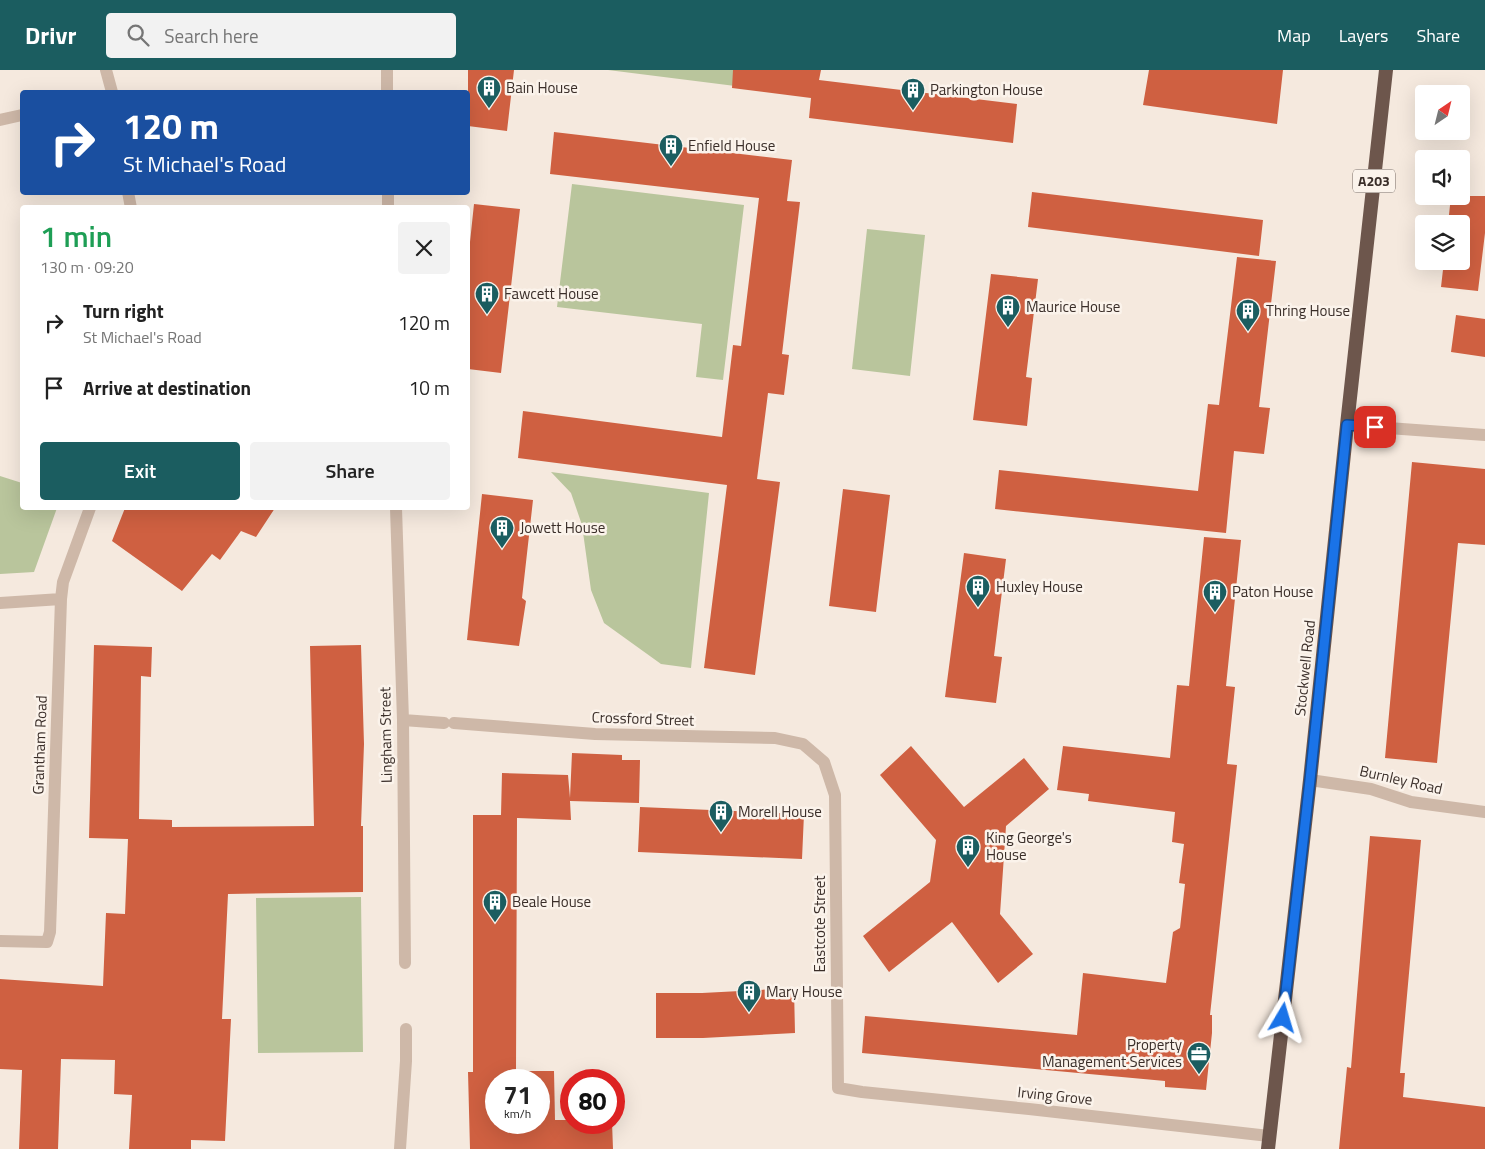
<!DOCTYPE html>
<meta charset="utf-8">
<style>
:root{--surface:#fff;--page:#f2f2f2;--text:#222;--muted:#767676;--accent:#1b5d60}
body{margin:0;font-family:"Titillium Web",sans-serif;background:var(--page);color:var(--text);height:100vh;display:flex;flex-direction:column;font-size:19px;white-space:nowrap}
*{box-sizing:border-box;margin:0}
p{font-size:16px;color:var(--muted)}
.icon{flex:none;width:28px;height:28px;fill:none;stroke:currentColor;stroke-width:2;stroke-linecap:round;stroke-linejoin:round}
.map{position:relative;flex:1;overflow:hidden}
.sheet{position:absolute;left:20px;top:135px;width:450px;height:305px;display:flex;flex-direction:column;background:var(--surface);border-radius:5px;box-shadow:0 5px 20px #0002}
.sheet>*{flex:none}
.guide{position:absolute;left:20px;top:20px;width:450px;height:105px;border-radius:5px;box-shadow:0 5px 20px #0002;background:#1a4fa0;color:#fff;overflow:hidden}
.needle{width:32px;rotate:35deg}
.fabs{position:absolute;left:1415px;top:15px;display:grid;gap:10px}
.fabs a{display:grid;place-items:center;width:55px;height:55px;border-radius:5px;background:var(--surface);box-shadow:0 5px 20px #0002;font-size:25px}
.speed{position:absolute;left:485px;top:999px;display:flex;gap:10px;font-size:25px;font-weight:700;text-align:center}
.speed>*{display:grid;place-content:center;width:65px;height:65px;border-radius:50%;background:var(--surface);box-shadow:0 5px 20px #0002;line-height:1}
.speed small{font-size:12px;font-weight:400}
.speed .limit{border:8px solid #d22;background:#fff;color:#111}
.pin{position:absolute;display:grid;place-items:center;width:42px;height:42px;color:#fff;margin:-21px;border-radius:10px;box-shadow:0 2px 8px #0006}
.me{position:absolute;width:55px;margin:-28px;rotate:7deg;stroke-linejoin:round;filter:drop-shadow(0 0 4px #0008)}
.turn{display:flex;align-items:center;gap:18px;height:105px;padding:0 20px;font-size:22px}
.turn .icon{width:65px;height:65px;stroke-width:2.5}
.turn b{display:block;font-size:35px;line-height:42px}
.round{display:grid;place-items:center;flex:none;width:52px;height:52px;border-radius:5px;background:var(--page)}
.head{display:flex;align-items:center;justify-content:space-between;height:85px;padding:0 20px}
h1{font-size:30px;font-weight:600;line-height:38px;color:#1e9e55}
.action{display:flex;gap:10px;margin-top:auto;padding:10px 20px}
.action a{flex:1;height:58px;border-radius:5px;background:var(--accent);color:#fff;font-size:20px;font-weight:600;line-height:58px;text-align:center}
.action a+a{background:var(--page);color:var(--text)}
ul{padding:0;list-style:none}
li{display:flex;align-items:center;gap:15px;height:65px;padding:0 20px}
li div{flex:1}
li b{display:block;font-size:19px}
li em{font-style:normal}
header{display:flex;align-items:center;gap:30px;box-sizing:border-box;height:70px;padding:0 25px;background:var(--accent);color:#fff}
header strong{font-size:24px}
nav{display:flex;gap:28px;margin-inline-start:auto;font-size:18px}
.search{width:350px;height:45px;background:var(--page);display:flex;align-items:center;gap:12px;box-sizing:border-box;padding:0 18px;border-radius:5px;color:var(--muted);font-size:19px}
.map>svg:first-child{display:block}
.green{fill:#b9c59c}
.building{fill:#cf6041;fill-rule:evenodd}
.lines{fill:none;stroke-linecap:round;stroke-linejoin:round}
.minor{stroke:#ceb8a8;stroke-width:12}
.trunk{stroke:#6d564c;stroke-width:14}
.route-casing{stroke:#114b97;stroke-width:12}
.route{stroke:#1a73e8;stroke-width:9}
.labels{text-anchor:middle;stroke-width:5;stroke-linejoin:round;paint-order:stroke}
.shield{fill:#fbf3eb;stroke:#746963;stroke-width:1}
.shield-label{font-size:14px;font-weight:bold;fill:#3a2e29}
.poi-label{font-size:15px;fill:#3a2e29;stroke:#fbf3eb;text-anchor:start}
.street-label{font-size:15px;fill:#3a2e29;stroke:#fbf3eb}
</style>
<header>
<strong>Drivr</strong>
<div class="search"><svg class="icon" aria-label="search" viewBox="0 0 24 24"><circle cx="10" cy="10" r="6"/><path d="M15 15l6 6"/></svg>Search here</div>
<nav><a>Map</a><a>Layers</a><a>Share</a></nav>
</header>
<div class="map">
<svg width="1485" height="1079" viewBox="0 0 1485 1079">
<rect width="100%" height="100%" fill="#f5e9de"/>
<path class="green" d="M608,0H761L759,19Z
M572,114L744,135L723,310L696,307L702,254L557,237Z
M867,159L925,165L910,306L852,299Z
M551,402L709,423L691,598L661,594L604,553L591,520L582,455L571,423Z
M0,406L22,413V438H57L34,502L0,504Z
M361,827L363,982L258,983L256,828Z"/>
<path class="building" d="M468,0H514L507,61L468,56Z
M733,0H821L819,10L1017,34L1013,73L809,48L811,28L732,18Z
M1149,0H1283L1277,54L1143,35Z
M554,62L792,90L787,131L800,132L782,284L789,285L784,325L768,323L757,409L780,412L755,605L704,598L727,415L518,388L523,341L722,367L733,275L741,276L759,128L550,104Z
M1032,122L1263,150L1259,186L1028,157Z
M1451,126H1485V163L1478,221L1441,217L1444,191H1461V154H1448Z
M474,134L520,139L501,303L468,299V191Z
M1237,187L1276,191L1259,337L1270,338L1264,384L1234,381L1226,463L995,439L999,400L1198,421L1208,334L1219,335Z
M991,204L1038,209L1026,307L1032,308L1027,356L973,350Z
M1456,245L1485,249V287L1451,282Z
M1412,392L1485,399V475L1458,473L1437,693L1385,688Z
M843,419L890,425L876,542L829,536Z
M482,424L533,430L522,528L526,531L519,576L467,570Z
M125,438H275L256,467L241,461L220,490L212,484L182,521L112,471Z
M1204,467L1241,470L1226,616L1235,617L1227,694L1237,695L1210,945H1212V963L1206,1020L1165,1017V1011L862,983L865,946L1077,965L1083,903L1166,913L1173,862L1180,858L1185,814L1179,813L1184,774L1172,772L1175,742L1088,731L1089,724L1057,720L1063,676L1170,688L1177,615L1189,616Z
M964,483L1006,489L994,586L1002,587L996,633L945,627Z
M94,575L152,577L151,607L141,606L139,749L172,750V757L314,756L310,576L361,575L364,674L361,756H363V822L228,824L222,949H231L225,1071L191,1070V1079H129L132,1025L114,1024L115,990L61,989L58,1079H19L22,1000L0,999V909L103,916L106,843L125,844L128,769L89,768Z
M911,676L964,737L1024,688L1049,719L1006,756L1000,844L1033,884L998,913L952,852L889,902L863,866L930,812L936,770L880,705Z
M572,683L622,685V690H640L639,733L570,731L571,750L517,748L516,1001H554L555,1050H571V1052H612L613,1079H470L468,1002H473V745H501L502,703L568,705L570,728ZM496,1010H539V1052H496Z
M640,737L804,744L802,789L638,782Z
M1370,766L1421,770L1400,1003H1405L1403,1027L1485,1037V1079H1339L1347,997L1351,998Z
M794,918L795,963L703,968H656V923H702Z"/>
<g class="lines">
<path class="minor" d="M106,0L112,22
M387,0V22
M0,50L22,45
M128,122L131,138
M388,122V138
M1347,355L1485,365
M396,438L403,650L405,893
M0,533L61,529
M403,650L444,653
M454,653L595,664L775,668L803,674L824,692L835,725L838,1018L862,1022L1029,1039L1269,1066
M1310,710L1371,719L1411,732L1485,742
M0,871L47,872L50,862L61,529L63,512L90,438
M400,1079L406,991V959"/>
<path class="trunk" d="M1268,1079L1310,710L1347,355L1386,0"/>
</g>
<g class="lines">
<defs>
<path id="route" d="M1283,948L1310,710L1347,355L1375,357"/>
</defs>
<use href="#route" class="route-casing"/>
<use href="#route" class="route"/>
</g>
<defs>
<symbol id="building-pin" viewBox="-11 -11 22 30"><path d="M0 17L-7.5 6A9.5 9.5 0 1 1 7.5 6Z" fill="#1b5d60" stroke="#fbf3eb"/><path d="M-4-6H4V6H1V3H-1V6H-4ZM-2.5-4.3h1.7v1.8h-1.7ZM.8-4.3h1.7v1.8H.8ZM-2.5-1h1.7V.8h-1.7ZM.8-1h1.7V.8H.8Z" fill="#fff"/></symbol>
<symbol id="office-pin" viewBox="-11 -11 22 30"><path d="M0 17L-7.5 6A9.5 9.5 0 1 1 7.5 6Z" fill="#1b5d60" stroke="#fbf3eb"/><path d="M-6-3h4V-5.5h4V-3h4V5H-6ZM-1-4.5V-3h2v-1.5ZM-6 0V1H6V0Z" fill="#fff"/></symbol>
</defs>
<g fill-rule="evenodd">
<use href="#building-pin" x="475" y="4" width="28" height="38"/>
<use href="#building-pin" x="899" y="6" width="28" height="38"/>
<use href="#building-pin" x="657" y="62" width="28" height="38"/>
<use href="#building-pin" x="473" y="210" width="28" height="38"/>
<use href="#building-pin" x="994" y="223" width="28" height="38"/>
<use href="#building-pin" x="1234" y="227" width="28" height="38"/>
<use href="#building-pin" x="488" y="444" width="28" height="38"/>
<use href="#building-pin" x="964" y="503" width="28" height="38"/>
<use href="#building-pin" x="1201" y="508" width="28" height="38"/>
<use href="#building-pin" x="707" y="728" width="28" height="38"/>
<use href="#building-pin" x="954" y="763" width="28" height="38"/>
<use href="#building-pin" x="481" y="818" width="28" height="38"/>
<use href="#building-pin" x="735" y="908" width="28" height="38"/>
<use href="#office-pin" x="1185" y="970" width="28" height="38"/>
</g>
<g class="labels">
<rect class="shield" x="1353" y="99.5" width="42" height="23" rx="4"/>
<g class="shield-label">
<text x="1374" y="116">A203</text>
</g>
<g class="poi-label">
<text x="506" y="23">Bain House</text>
<text x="930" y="25">Parkington House</text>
<text x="688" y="81">Enfield House</text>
<text x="504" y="229">Fawcett House</text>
<text x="1026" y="242">Maurice House</text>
<text x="1266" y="246">Thring House</text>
<text x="520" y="463">Jowett House</text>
<text x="996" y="522">Huxley House</text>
<text x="1232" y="527">Paton House</text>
<text x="738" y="747">Morell House</text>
<text x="986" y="773">King George's<tspan x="986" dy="17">House</tspan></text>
<text x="512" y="837">Beale House</text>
<text x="766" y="927">Mary House</text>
<text x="1182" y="980" text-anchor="end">Property<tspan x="1182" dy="17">Management Services</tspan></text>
</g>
<g class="street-label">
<text transform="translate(1305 598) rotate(-84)" y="5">Stockwell Road</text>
<text transform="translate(643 649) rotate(2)" y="5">Crossford Street</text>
<text transform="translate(386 665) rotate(-91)" y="5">Lingham Street</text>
<text transform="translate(40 675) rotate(-88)" y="5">Grantham Road</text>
<text transform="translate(1401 710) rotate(13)" y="5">Burnley Road</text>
<text transform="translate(820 854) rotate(-90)" y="5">Eastcote Street</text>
<text transform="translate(1055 1026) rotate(6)" y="5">Irving Grove</text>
</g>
</g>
</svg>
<div class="fabs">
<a><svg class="needle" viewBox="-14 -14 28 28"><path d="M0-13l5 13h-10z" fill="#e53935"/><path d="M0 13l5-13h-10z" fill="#767676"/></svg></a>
<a><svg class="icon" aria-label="sound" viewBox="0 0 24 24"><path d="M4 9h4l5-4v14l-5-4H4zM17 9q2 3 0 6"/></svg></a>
<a><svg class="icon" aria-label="layers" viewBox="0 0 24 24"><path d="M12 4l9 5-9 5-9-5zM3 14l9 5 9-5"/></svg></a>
</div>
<div class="speed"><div>71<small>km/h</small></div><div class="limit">80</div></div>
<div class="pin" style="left:1375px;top:357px;background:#d93025"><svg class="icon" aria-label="arrive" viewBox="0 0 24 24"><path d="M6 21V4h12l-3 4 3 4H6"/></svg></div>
<svg class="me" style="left:1283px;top:948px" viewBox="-20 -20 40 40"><path d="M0-17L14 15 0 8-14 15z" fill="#1a73e8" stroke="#fff" stroke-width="4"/></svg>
<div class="guide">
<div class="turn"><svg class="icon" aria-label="right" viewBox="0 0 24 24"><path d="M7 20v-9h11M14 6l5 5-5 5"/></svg><div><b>120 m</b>St Michael's Road</div></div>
</div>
<section class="sheet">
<div class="head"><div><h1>1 min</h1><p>130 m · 09:20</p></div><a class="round"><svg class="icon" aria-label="close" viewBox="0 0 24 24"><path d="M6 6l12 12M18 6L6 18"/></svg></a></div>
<ul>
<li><svg class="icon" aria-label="right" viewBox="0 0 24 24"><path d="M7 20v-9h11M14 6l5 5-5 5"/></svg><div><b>Turn right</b><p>St Michael's Road</p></div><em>120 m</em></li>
<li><svg class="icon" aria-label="arrive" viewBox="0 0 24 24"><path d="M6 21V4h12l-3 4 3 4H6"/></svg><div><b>Arrive at destination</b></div><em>10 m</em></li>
</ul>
<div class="action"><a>Exit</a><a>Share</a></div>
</section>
</div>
